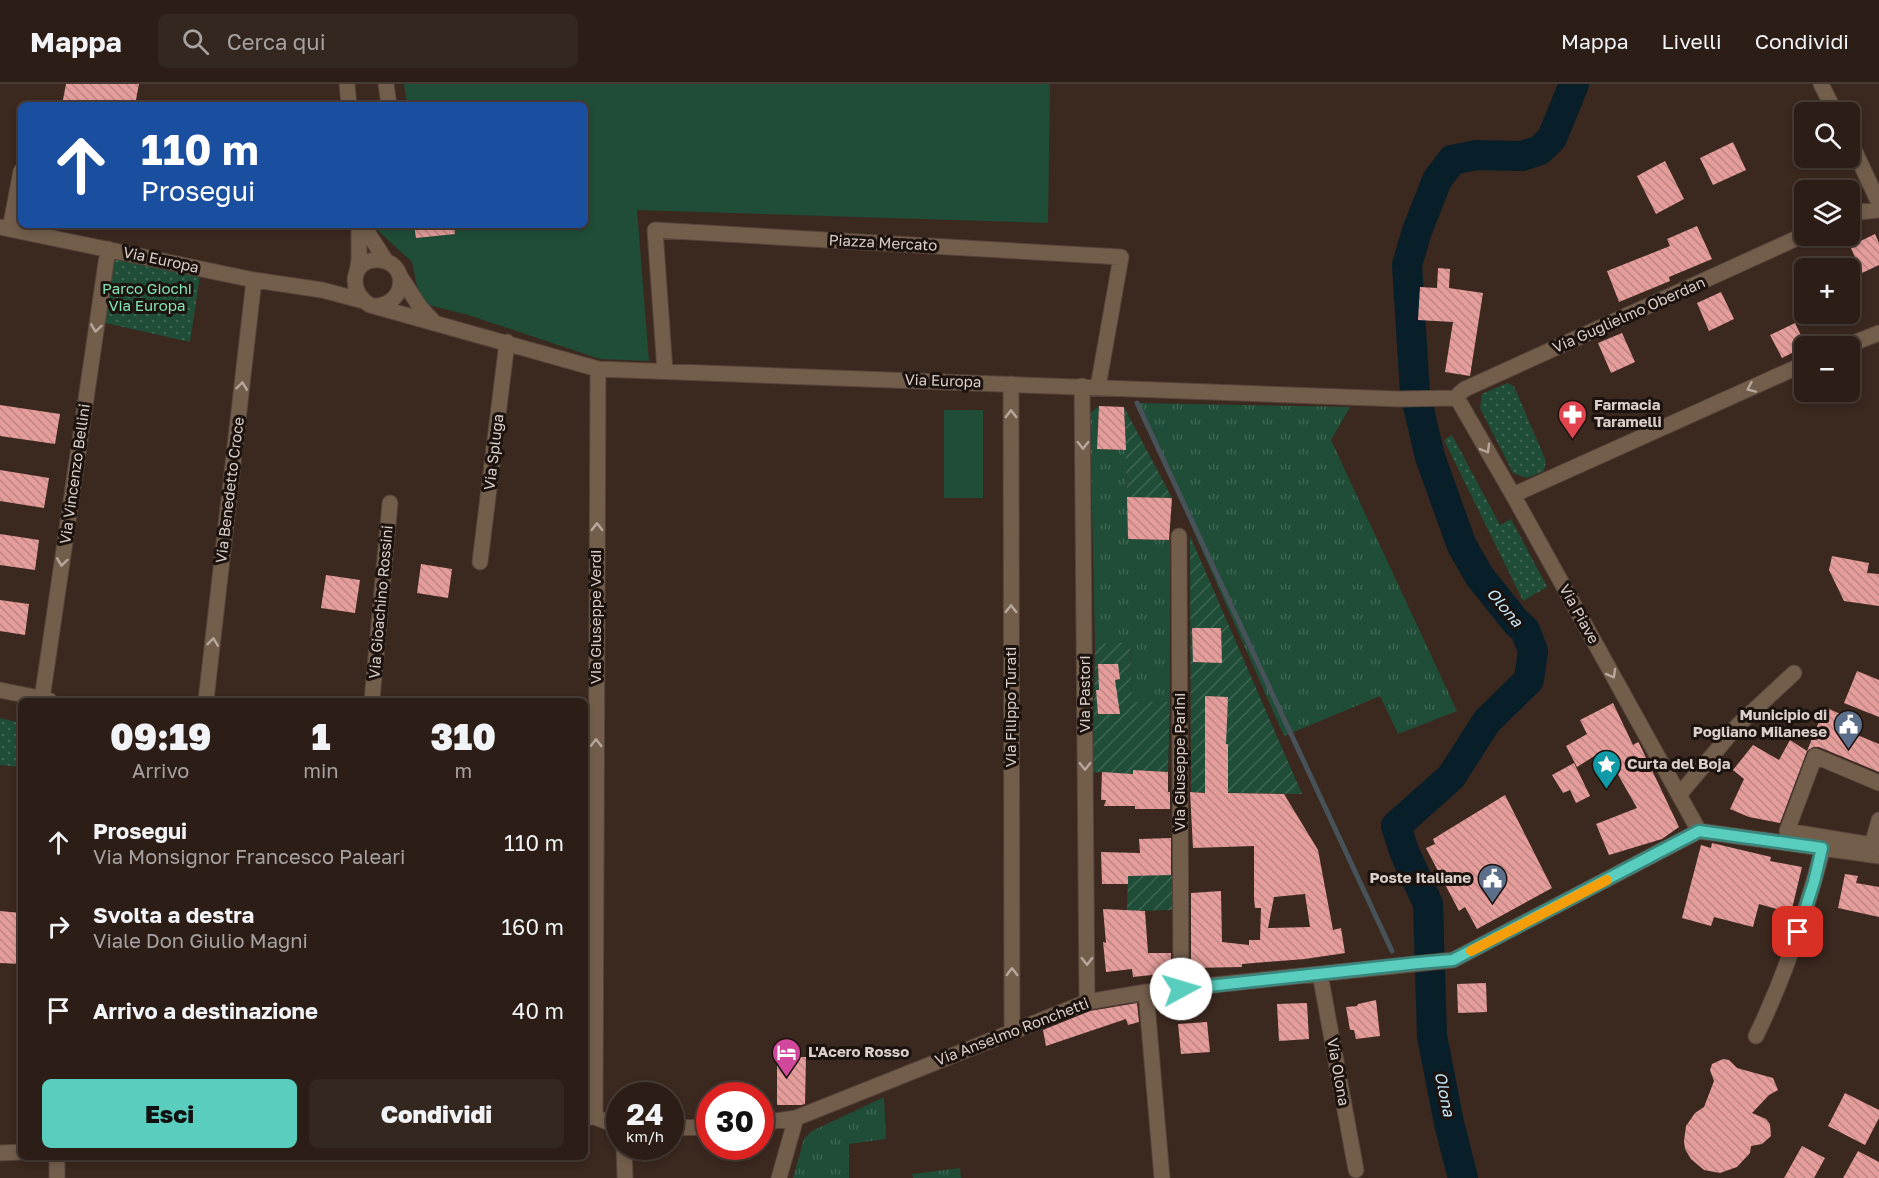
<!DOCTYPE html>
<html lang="it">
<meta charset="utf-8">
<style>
:root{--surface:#2c1e17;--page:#342720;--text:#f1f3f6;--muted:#a6a2a1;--line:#483c36;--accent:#59cebf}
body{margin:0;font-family:"Golos Text",sans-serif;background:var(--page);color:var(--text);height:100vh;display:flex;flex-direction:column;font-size:22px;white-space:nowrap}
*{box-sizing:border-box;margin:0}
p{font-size:20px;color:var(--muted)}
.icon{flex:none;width:33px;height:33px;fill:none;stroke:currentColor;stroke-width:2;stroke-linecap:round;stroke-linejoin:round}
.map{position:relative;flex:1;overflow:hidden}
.side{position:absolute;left:18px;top:614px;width:570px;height:462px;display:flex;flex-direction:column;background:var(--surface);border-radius:9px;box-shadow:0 3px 9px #0003,0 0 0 2px var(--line)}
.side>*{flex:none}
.guide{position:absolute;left:18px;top:18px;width:570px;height:126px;border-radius:9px;box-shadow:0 3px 9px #0003,0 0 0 2px var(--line);background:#1a4fa0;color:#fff;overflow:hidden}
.controls{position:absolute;left:1794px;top:18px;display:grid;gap:12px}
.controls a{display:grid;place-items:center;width:66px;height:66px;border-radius:9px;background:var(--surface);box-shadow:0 3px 9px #0003,0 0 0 2px var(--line);font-size:30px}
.speed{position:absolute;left:606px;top:998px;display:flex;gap:12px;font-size:30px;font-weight:700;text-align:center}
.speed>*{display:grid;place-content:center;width:78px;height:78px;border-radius:50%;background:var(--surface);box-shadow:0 3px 9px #0003,0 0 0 2px var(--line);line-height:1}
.speed small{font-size:15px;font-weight:400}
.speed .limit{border:9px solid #d22;background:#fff;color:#111}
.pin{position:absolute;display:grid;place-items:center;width:51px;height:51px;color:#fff;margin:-26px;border-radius:12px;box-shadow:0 3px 9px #0006}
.me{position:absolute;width:66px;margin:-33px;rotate:84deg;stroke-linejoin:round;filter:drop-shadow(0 0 4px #0008)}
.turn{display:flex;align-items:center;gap:21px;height:126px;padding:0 24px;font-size:27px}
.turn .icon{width:78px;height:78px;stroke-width:2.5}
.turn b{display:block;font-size:42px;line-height:51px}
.eta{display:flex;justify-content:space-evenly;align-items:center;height:102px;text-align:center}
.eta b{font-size:36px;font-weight:800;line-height:42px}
.cta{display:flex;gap:12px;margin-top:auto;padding:12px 24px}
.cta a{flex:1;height:69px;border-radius:9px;background:var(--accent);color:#111;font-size:24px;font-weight:800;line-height:69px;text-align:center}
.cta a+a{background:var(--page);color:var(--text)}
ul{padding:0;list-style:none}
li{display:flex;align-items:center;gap:18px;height:84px;padding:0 24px}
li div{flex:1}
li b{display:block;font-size:22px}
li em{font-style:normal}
header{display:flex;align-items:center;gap:36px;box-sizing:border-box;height:84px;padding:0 30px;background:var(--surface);border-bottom:2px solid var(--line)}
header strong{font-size:28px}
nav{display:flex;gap:33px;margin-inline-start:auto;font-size:21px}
.search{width:420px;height:54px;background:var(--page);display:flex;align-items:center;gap:15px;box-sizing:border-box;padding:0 21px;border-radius:9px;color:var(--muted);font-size:22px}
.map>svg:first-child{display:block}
.grass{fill:url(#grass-tufts)}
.park{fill:url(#park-dots)}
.garden{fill:url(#garden-furrows)}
.pitch{fill:#1f4d38}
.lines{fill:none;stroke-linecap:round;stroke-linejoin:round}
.stream{stroke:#475359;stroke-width:5}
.river{stroke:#081e29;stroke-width:30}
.building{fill:url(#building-back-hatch);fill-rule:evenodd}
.minor-casing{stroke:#55433a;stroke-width:17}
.minor{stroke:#735e4c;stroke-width:15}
.oneway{stroke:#b7a79d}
.route-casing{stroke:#3a867c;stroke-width:15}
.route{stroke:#59cebf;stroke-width:10}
.slow{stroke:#f59e0b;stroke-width:10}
.labels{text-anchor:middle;stroke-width:6;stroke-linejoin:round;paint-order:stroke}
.street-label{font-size:15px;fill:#dbcfc9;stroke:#1c130f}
.park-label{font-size:15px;fill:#83e5b6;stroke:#1c130f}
.poi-label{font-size:15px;font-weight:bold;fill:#dbcfc9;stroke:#1c130f;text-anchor:start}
.water-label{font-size:16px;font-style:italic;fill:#c4e9fc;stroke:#1c130f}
</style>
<header>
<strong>Mappa</strong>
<div class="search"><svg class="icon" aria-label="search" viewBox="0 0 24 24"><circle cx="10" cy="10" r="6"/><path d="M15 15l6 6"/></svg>Cerca qui</div>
<nav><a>Mappa</a><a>Livelli</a><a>Condividi</a></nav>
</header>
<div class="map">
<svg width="1879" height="1094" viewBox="0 0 1879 1094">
<defs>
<pattern id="grass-tufts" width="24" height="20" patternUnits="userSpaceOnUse" patternTransform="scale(1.5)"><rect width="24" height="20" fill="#1f4d38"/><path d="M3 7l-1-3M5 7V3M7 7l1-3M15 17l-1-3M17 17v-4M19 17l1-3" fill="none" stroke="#3f6653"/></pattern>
<pattern id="park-dots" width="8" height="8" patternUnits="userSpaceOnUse" patternTransform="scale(1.5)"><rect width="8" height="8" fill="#1f4d38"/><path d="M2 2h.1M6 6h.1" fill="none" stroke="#3f6653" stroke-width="1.8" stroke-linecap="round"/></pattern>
<pattern id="garden-furrows" width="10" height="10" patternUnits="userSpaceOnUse" patternTransform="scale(1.5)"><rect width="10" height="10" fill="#1f4d38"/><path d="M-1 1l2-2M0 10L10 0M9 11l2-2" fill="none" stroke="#3f6653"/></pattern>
<pattern id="building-back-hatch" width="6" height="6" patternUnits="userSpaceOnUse" patternTransform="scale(1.5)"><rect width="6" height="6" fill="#e49d9b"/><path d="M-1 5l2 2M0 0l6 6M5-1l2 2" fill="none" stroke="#bc8583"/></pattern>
</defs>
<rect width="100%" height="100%" fill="#3b281f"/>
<path class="grass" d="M1137,319L1350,323L1331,356L1457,627L1398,650L1380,612L1284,652Z
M1099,322L1097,365L1126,366L1128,455L1170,456V618H1132L1130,559L1095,560L1090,329Z
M884,1013L886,1055L849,1060V1094H793L804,1055L812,1047Z
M960,1084L961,1094H913L912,1090Z"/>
<path class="park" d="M111,172L200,192L190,258L101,238Z
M1507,299L1514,302L1546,377L1544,387L1527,394L1513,389L1480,324L1482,310Z
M1452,351L1500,441L1511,435L1547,503L1523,517L1444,356Z
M0,634L21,639V683L0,681Z"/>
<path class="garden" d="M1124,323L1172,414L1127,413Z
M1190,452L1302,710L1191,708Z
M1130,558L1132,618H1170L1168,688L1134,686L1133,690L1093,688L1095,560Z
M1128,791H1172L1174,826L1127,827Z"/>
<path class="pitch" d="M404,0H1050L1048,139L637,126L649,277L600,275L468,231L425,220L418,207L412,178L376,145L375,141H585V21H407Z
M944,326H983V414H944Z"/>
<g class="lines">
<path class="stream" d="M1137,319L1392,867"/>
<path class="river" d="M1463,1094L1449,1039L1432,952L1428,820L1404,767L1396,742L1451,693L1487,637L1529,596L1533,567L1525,546L1516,538L1480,493L1462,462L1430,373L1415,309L1407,181L1417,147L1437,96L1452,76L1476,71L1522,72L1540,66L1552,54L1574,0"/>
</g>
<path class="building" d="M66,0H139L135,21H103L91,19V21H62Z
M1733,58L1746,86L1713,101L1700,74Z
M1665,77L1684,115L1656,130L1637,92Z
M414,141H454L455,150L416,154Z
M1697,142L1712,175L1669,193L1670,197L1619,218L1607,187L1670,162L1667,155Z
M1875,150L1879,159V181L1862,189L1850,162Z
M1438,184L1450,185L1449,204L1483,209L1470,292L1445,288L1453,238L1418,236L1420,203L1437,204Z
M1721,208L1734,235L1709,247L1697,219Z
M1795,239L1806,262L1782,274L1770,251Z
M1622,249L1635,278L1611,289L1598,259Z
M0,321L60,330L55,360L0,352Z
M1099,322L1124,323L1126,366L1097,365Z
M0,386L49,394L44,424L0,417Z
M1127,413L1172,414L1169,456L1128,455Z
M0,450L39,456L35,486L0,481Z
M1832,472L1869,479L1867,489L1879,490V522L1844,517L1829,486Z
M421,480L452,485L448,514L417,509Z
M326,491L360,496L355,529L321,524Z
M0,516L29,520L25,551L0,547Z
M1192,544H1221L1222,579L1193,578Z
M1098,580H1118L1120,595L1115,596L1120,630H1098L1096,606H1099Z
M1857,587L1879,596V633L1844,619Z
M1205,612L1228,613L1226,660H1228V709L1284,710L1318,766L1333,846L1341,844L1345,869L1305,875L1242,880V883L1191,884V809L1221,807L1222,858L1249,861V856H1260L1261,824H1255L1254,814V762L1193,764L1190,708L1205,709ZM1305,810L1310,843L1268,844L1274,813Z
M1613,619L1633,661L1638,658L1639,659L1679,743L1662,755L1609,771L1596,740L1637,724L1604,666L1577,683L1566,662L1587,650L1580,636Z
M1825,623L1849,634L1845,646L1879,660V688L1819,663H1813L1807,667Z
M1790,656L1807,667L1780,739L1749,733L1730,725L1744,695L1733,686L1753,661L1779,676Z
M1574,679L1590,712L1576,719L1570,706L1563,709L1552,691Z
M1133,686L1168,688V708H1170V725H1135V722H1104L1106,716H1101L1102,688L1133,690Z
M1505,711L1552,804L1477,845L1465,823L1459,827L1426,764L1435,760L1433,755Z
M1171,754V791L1128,792V800H1102L1101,768L1140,769L1139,755Z
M1712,759L1771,773L1770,777L1802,783L1791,829L1759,820L1753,843L1714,833L1711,842L1682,834L1701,761L1711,764Z
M1845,790L1858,792L1856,799L1879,803V833L1838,824Z
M1103,825L1145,827L1148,869H1171V889L1133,893L1132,885L1106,888L1103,858L1106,859Z
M0,827L21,829V880L0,879Z
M1486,899L1487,928L1458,929L1457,900Z
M1376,916L1380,952L1356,955L1354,946H1350L1346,923L1357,922L1358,920Z
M1137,919L1139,938L1128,941L1126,935L1046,962L1043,946L1090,927Z
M1307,919L1309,955L1279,957L1277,920Z
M1207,938L1210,968L1181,970L1178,940Z
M777,973H806L805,1020L801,1021H777Z
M1723,975L1729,976L1737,984L1773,994L1778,1006L1769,1011L1752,1029L1766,1035L1770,1040L1771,1052L1762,1060L1751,1062L1750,1069L1737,1083L1720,1089L1704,1086L1691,1075L1685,1065L1684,1057L1686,1042L1695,1029L1704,1023L1714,997L1710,986L1712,980Z
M1845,1009L1879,1026V1034L1865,1061L1828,1042Z
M1802,1062L1825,1074L1814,1094H1784Z
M1858,1067L1879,1078V1094H1843Z"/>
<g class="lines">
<defs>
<path id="minor" d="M347,0L349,21
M386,0L389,21
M1821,0L1835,28
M1850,57L1879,119
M1850,132L1859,128L1879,126
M363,141L386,177
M0,143L254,196L322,206L364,217
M10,145L21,87
M357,188L359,176V141
M400,192L420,223L434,238
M377,222C408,218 408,178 379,176C351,174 347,208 370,221L598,285L1398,315L1457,314
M1846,262L1879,249
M665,287L655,146L1121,173L1098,303
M1011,300L1012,946
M1082,302L1087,918
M1457,314L1513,411L1699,747
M1457,314L1459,310L1465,305L1804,151
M1513,411L1804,280
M1179,452L1181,905
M480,478L507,258
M0,606L49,616
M42,615L108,165
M206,616L254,196
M372,616L390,419
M1879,699L1815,672L1787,747L1872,761L1879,736
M1679,711L1738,641L1794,589
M1320,890L1356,1086
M1146,908L1162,1094
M1756,952C1785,892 1806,829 1823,764
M585,1033H595L620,1043
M595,1033L598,285
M760,1039L796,1034L1087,918L1146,908L1453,876L1699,747L1879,772
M670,1044L710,1043
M624,1062L625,1094
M0,1069L21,1068
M57,1094V1072
M779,1094L796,1034"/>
</defs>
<use href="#minor" class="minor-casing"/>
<use href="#minor" class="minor"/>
</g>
<defs><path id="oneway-chevron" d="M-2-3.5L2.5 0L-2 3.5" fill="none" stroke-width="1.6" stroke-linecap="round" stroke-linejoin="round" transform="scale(1.5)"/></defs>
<g class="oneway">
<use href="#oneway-chevron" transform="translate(96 244) rotate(98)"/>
<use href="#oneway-chevron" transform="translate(242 302) rotate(-83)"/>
<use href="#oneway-chevron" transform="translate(1751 304) rotate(156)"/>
<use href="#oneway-chevron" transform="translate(1011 330) rotate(-90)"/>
<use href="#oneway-chevron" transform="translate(1083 361) rotate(90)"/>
<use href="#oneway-chevron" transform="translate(1486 365) rotate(60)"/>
<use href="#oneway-chevron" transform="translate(597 443) rotate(-90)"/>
<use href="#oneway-chevron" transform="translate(62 478) rotate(98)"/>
<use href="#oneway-chevron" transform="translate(1011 525) rotate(-90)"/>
<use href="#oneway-chevron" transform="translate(213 558) rotate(-83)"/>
<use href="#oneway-chevron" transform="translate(1612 590) rotate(61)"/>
<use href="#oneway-chevron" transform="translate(596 659) rotate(-90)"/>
<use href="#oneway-chevron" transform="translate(1085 682) rotate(90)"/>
<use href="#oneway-chevron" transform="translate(1087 877) rotate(90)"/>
<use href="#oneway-chevron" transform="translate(1012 888) rotate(-90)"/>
</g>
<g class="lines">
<defs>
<path id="route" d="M1181,905L1418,879L1453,876L1699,747L1822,764L1814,798L1798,848"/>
</defs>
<use href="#route" class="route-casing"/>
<use href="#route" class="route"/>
<path class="slow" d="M1471,867L1607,796"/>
</g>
<defs>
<symbol id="pharmacy-pin" viewBox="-11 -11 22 30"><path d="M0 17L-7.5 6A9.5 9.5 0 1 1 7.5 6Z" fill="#e0444e" stroke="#1c130f"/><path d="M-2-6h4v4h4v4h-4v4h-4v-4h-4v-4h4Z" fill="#fff"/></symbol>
<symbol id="civic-pin" viewBox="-11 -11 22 30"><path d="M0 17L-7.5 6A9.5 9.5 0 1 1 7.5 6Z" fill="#5c6f8a" stroke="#1c130f"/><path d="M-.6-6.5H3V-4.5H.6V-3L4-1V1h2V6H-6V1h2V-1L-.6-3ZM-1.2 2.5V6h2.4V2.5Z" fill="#fff"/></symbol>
<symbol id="sight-pin" viewBox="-11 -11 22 30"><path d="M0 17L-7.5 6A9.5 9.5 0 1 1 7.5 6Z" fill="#0f9aa8" stroke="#1c130f"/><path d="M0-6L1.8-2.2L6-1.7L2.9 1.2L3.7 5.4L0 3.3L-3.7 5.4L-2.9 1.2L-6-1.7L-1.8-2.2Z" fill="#fff"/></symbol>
<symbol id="hotel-pin" viewBox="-11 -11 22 30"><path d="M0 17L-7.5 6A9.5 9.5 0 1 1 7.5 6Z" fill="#d1479c" stroke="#1c130f"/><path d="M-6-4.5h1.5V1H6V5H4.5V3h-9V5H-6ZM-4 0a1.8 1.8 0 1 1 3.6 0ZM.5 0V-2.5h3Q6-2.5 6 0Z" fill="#fff"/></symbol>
</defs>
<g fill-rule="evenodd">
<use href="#pharmacy-pin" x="1556" y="314" width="33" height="45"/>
<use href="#civic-pin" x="1832" y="624" width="33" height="45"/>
<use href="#sight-pin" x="1590" y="664" width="33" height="45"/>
<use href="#civic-pin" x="1476" y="778" width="33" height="45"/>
<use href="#hotel-pin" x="770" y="952" width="33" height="45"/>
</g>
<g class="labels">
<g class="street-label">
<text transform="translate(883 159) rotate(3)" y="5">Piazza Mercato</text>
<text transform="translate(161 176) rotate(12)" y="5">Via Europa</text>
<text transform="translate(1629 231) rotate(-24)" y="5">Via Guglielmo Oberdan</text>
<text transform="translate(943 297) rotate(2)" y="5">Via Europa</text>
<text transform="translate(494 368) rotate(-83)" y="5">Via Spluga</text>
<text transform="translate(75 390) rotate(-82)" y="5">Via Vincenzo Bellini</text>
<text transform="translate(230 406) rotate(-83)" y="5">Via Benedetto Croce</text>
<text transform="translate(381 518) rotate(-85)" y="5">Via Gioachino Rossini</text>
<text transform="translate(1579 530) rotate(61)" y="5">Via Piave</text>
<text transform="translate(596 533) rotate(-90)" y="5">Via Giuseppe Verdi</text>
<text transform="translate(1085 610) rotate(-90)" y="5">Via Pastori</text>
<text transform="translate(1011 623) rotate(-90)" y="5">Via Filippo Turati</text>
<text transform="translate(1180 678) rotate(-90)" y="5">Via Giuseppe Parini</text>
<text transform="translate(1012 948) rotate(-21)" y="5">Via Anselmo Ronchetti</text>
<text transform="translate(1338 988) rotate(80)" y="5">Via Olona</text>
</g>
<g class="park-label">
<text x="147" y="210">Parco Giochi<tspan x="147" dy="17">Via Europa</tspan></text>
</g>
<g class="poi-label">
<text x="1594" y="326">Farmacia<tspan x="1594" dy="17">Taramelli</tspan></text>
<text x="1827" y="636" text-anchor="end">Municipio di<tspan x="1827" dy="17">Pogliano Milanese</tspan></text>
<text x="1627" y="685">Curta del Boja</text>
<text x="1471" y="799" text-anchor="end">Poste Italiane</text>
<text x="808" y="973">L'Acero Rosso</text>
</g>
<g class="water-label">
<text transform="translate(1505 523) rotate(50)" y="6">Olona</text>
<text transform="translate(1445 1010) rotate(78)" y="6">Olona</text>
</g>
</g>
</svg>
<div class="controls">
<a><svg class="icon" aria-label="search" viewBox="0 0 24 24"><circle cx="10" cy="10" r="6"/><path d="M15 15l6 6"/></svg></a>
<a><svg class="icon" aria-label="layers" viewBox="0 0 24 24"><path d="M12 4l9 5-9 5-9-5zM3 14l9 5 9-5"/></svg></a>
<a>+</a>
<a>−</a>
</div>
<div class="speed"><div>24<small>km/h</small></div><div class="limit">30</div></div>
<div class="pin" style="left:1798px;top:848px;background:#d93025"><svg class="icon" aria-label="arrive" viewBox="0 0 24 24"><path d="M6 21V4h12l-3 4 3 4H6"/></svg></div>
<svg class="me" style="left:1181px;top:905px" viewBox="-20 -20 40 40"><circle r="19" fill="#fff"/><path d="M0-13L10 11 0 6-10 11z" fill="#59cebf"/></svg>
<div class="guide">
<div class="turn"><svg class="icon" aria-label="ahead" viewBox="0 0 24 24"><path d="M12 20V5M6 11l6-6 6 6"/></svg><div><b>110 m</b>Prosegui</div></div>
</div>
<section class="side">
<div class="eta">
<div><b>09:19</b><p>Arrivo</p></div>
<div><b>1</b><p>min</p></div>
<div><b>310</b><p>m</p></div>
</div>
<ul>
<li><svg class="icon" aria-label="ahead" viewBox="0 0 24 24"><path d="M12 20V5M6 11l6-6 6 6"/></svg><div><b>Prosegui</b><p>Via Monsignor Francesco Paleari</p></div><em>110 m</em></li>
<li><svg class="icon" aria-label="right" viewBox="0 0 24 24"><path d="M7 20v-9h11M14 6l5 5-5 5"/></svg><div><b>Svolta a destra</b><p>Viale Don Giulio Magni</p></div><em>160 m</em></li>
<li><svg class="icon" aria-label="arrive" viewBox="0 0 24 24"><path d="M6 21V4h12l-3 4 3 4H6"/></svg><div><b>Arrivo a destinazione</b></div><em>40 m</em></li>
</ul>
<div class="cta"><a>Esci</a><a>Condividi</a></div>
</section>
</div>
